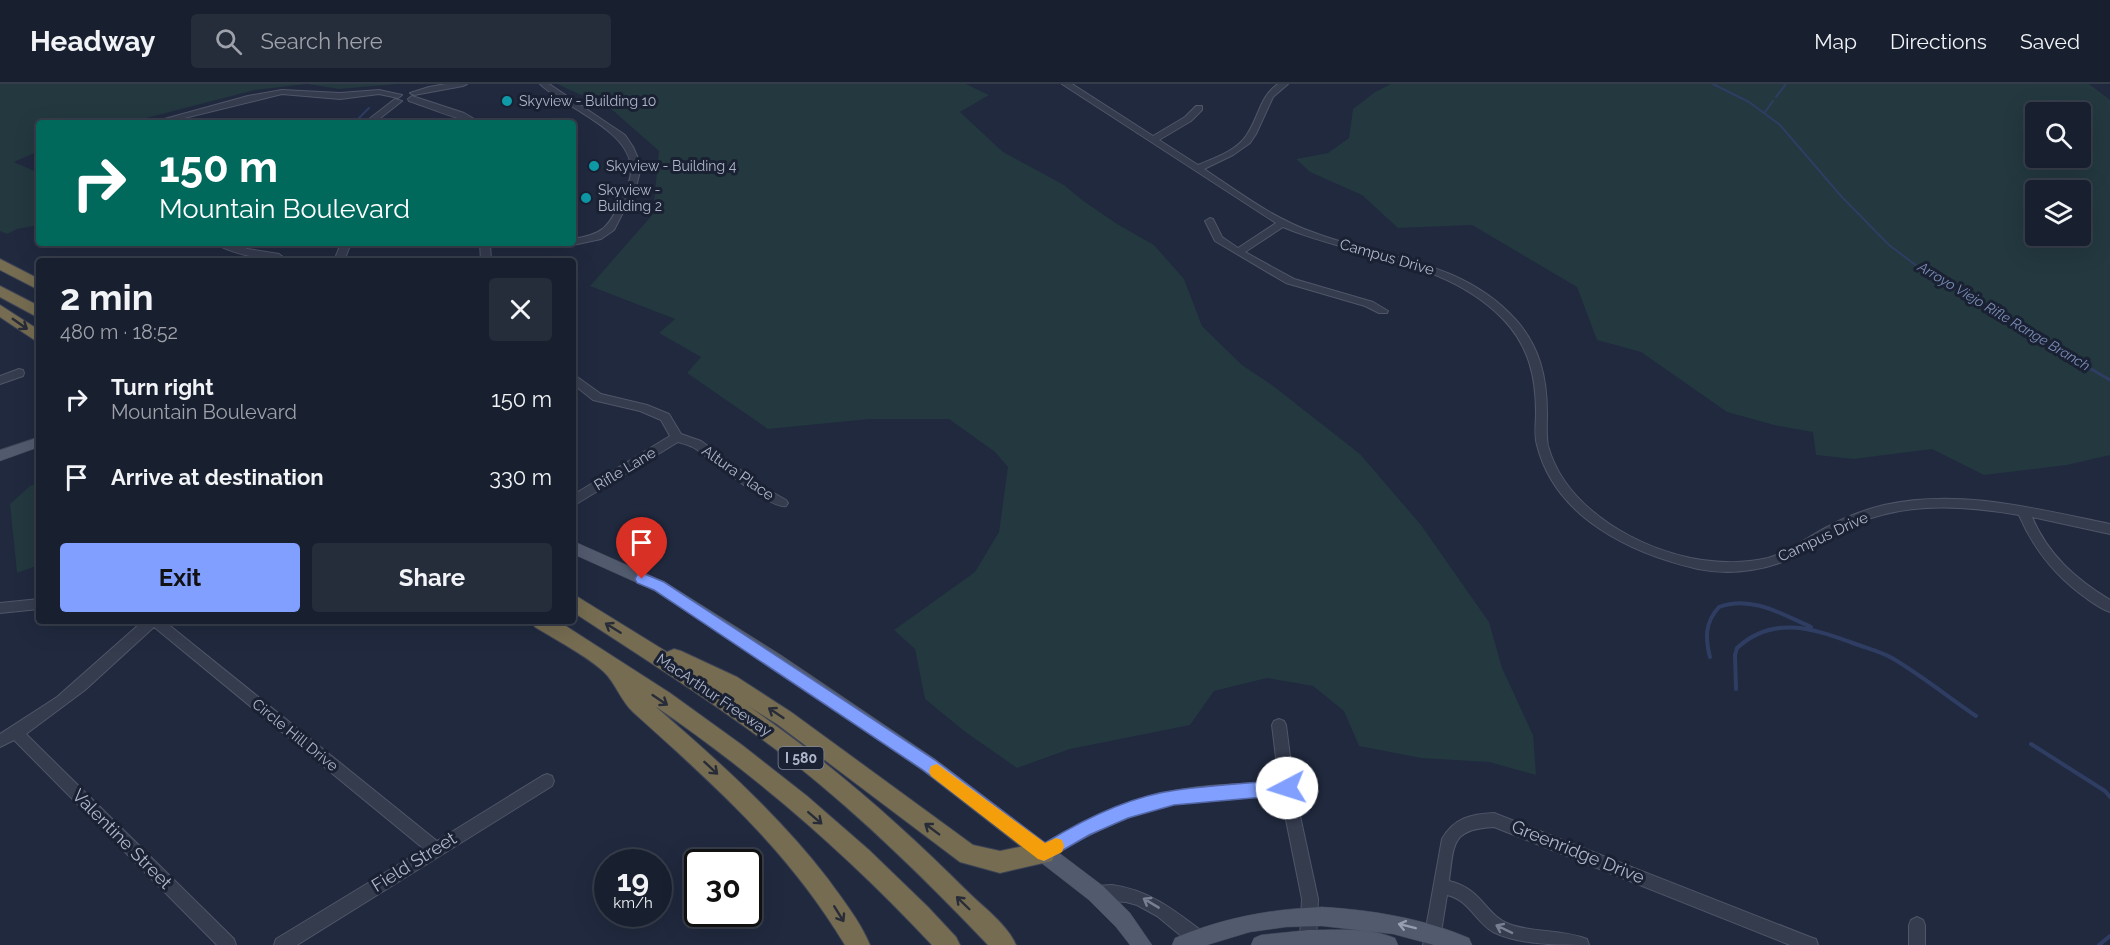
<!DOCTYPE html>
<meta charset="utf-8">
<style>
:root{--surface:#181f2e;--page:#252c3a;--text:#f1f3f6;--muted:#9fa2aa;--line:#363d4a;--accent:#809fff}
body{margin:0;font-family:Raleway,sans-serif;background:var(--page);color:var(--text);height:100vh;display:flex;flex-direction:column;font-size:22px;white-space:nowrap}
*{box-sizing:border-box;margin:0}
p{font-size:20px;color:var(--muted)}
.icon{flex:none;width:33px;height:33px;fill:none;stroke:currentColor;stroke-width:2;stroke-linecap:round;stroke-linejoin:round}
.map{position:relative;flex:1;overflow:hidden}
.sheet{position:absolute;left:36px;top:174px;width:540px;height:366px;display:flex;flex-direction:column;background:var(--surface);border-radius:6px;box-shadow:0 6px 24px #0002,0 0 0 2px var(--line)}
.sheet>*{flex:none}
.top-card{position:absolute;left:36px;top:36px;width:540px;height:126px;border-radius:6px;box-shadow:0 6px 24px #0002,0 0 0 2px var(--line);background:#00695c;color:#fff;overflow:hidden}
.controls{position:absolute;left:2025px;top:18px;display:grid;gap:12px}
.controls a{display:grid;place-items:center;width:66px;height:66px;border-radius:6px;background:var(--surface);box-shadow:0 6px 24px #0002,0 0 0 2px var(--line);font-size:30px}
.speed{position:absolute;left:594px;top:765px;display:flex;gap:12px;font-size:30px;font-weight:700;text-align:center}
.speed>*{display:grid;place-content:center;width:78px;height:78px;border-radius:50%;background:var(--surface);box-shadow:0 6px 24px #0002,0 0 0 2px var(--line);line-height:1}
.speed small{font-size:15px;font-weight:400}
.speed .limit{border:3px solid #111;border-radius:9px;background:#fff;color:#111}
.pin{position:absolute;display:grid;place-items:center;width:51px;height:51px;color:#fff;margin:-62px -26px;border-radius:50% 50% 50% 0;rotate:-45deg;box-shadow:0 0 6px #0007}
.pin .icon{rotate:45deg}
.me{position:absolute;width:66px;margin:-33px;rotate:265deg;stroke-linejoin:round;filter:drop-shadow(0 0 4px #0008)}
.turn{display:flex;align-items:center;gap:21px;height:126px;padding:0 24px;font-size:27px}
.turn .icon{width:78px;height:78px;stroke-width:2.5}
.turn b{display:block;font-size:42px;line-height:51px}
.round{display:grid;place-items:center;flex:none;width:63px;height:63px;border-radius:6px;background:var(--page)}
.head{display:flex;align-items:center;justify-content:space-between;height:102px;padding:0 24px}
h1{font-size:36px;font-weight:700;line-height:45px}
.cta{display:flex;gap:12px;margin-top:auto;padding:12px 24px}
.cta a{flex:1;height:69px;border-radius:6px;background:var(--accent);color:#111;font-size:24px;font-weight:700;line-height:69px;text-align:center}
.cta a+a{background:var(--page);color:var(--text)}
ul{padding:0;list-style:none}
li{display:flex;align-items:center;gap:18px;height:78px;padding:0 24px}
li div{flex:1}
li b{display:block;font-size:22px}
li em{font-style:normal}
header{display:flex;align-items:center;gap:36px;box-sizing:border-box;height:84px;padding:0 30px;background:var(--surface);border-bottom:2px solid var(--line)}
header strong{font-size:28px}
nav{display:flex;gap:33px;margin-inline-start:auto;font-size:21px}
.search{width:420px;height:54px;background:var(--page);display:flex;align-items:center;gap:15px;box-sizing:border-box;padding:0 21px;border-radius:6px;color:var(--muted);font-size:22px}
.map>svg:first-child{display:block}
.green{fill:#23383f;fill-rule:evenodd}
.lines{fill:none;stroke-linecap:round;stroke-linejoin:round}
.stream-far2{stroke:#2f3d63;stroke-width:2}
.stream-far1{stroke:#2f3d63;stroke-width:3}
.stream{stroke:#2f3d63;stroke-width:4}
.minor-casing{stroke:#505669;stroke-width:2}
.major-casing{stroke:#3e4557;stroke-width:1}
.highway-casing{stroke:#3d4356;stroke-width:2}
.minor{fill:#353c4e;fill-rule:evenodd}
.major{fill:#525a6e;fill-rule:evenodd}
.highway{fill:#756c51;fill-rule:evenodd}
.oneway{stroke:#282c38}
.oneway2{stroke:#797f92}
.oneway3{stroke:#989fb3}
.route{fill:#809fff;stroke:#5367a6;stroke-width:1.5}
.slow{fill:#f59e0b}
.culture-dot{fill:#0f9aa8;stroke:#1a2133;stroke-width:2}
.labels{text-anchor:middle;stroke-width:6;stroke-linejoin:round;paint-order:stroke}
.far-poi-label{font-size:14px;fill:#b0b6ca;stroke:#1a2133;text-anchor:start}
.far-water-label{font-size:14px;font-style:italic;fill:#7c8eb8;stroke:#1a2133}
.shield{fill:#1a2133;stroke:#83899d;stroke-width:1.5}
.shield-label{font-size:14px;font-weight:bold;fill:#b0b6ca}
.street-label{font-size:15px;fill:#b0b6ca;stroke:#1a2133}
.near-street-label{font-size:18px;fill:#b0b6ca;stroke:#1a2133}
</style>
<header>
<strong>Headway</strong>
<div class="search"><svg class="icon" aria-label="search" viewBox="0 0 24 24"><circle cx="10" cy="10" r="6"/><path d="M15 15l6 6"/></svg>Search here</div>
<nav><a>Map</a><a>Directions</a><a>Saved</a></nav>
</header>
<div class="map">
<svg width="2110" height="861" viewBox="0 0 2110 861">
<rect width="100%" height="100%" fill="#20293e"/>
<path class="green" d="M0,0H398L339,5L307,0L255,6L127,39H39V67L14,78L39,89V141L17,145L7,150L0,147Z
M557,0H966L989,11L960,28L1003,68L1064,101L1082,116L1117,140L1154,161L1184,195L1202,242L1242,281L1272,301L1360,370L1421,441L1489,538L1502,584L1533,651L1536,691L1489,678L1421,674L1359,662L1344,627L1313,602L1267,594L1214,607L1190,641L1070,665L1017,684L964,647L925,615L915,565L894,546L975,488L999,448L1008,383L995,368L949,335H870L768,345L687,289L701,273L659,249L675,235L590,202L653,130L659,67L610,24Z
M1391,0H2089L2110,16V371L2067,381L1984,391L1932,365L1854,375L1816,371L1813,348L1774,341L1727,328L1641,268L1597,256L1577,203L1472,141L1398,144L1362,111L1310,88L1296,75L1328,69L1349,54L1353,25L1375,8ZM2080,28V74H2036V28ZM2080,106V152H2036V106Z
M39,399V481L17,489L10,420L30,402Z"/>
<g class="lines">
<path class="stream-far2" d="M1713,0L1749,18L1780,41L1841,112L1889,161L1925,188L1994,228
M1776,13L1786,0
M1765,28L1773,17
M354,39L369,24"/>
<path class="stream-far1" d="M1992,227L2110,296"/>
<path class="stream" d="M1719,523C1751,511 1782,530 1811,543
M1737,564C1773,531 1812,544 1853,559C1866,564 1880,567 1892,574C1921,591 1948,613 1976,632
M1710,573C1705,554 1705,538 1719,523
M1736,605L1735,571L1737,564
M2031,660L2105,707L2110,713
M2099,861L2110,852"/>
<defs>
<path id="minor" d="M446,0H467L463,2L414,11L410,9L429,3Z
M540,0H549L625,51L633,63L640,79V87L636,103L614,146L601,155L573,161L569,159H573V155C603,150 608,144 621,117C625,108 631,97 631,87C633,47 565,24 540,0Z
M1062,0H1072L1153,52L1185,33L1196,22H1202V26L1191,37L1159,56L1198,81C1214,74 1236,67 1246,52C1259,34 1259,13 1278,0H1288L1273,13L1256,50L1250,59L1233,71L1204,85C1240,109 1274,135 1315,149C1386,176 1461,175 1516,236C1540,263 1547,294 1547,329C1547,339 1546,352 1548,362C1566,426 1640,466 1702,476C1723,479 1747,479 1768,474C1789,468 1808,453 1827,443C1845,433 1864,426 1884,421C1960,404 2036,425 2110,440V450L2032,433C2048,471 2076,495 2110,516V528C2101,525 2093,519 2086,514C2055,492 2034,466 2019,431C1968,422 1913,418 1863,437C1841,445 1822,458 1802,469C1771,486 1733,492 1698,485C1632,470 1555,434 1537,361C1534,351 1536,339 1536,329C1536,293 1529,262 1503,235C1445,175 1356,174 1283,143L1245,168L1294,195L1373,218L1388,227L1387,229H1379L1365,222L1286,199L1215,157L1205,137L1210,134L1213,135L1222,153L1238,164L1276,139Z
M282,6L340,9L379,6L402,11L398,14L379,10L340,15L282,10L164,39H150L248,12Z
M412,12L464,29L481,39C464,39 428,23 409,17L408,15Z
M395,15L402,17L374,39H364Z
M215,159H230L248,165L279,170L288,177C269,177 230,170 215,159Z
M341,159H351L344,177H334Z
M480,159H490L491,177H481Z
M19,285L23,286L24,289L23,292L0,300V292Z
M573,290L601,310L647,321L669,330L681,350L701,357L765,404L786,416L788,419L786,422C771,426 712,376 696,365C690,361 684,360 678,358L573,422V411L670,352L661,336L640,327L593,316L573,300Z
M39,515V525L0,529V519Z
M143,537H164L437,757L542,692L547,690L552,692L554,697L552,702L297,861H274L276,855L424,765L154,543L85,606L26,650L234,855L236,861H217L14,656L0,663V650L57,613Z
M1279,635L1284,637L1286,641L1294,704L1318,815L1316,856L1314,861H1302L1300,856L1302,815L1281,711C1251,713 1220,713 1189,717C1138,725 1093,747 1049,774L1044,776L1039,774L1037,769C1041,759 1056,753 1066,748C1104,727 1148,710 1192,704C1221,700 1250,700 1279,698L1272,641L1274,637Z
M1494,729L1810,853L1816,855L1818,861H1790L1494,743C1451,745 1454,760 1449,797C1483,805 1484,830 1509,840C1533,849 1560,845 1587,855L1589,861C1558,861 1520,861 1493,848C1475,837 1469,816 1447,811L1439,861H1423L1442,755C1454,734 1471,730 1494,729Z
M1112,801C1149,806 1174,826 1203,848L1205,854L1203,860H1191L1157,832L1137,821L1126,818L1096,816L1091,814L1088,809L1091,804L1096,802Z
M1917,833L1923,836L1925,841V861H1909V841L1911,836Z"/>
<path id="major" d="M39,353V363L0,377V366Z
M573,457L665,498L781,571L935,675L1103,802L1130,829L1152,861H1130L1116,843L1089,816L923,687L769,581L653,506L573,470Z
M1322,823C1372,826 1422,834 1469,854L1472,861H1434L1393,850L1322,842L1286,843L1250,848L1207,861H1172L1175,854C1223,834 1269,825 1322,823Z
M1309,846C1336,846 1369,843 1395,854L1398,861H1251L1254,854L1261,851Z"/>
<path id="highway" d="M0,175L39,195V206L0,186Z
M0,202L39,222V234L0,213Z
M0,221L39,246V259L0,233Z
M573,510L667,568L674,565L681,567L737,593L791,628L973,761L1000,767L1044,758L1052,761L1055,769L1052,777L1000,789L960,778L777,640L748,622C827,676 900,740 967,807C983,823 1007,840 1016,861H988C927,797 864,735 795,680C724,625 648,577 573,528Z
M532,537H558L670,609L742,661L807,712L869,766L928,823L956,853L960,861H932C849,772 756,691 655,622C717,676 778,730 828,795C843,816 860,837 870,861H845C788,766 714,701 633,628C621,617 615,598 604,588C587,572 556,556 535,543Z"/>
</defs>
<use href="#minor" class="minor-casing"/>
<use href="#major" class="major-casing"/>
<use href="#highway" class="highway-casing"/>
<use href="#minor" class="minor"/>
<use href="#major" class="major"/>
<use href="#highway" class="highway"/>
</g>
<defs><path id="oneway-shaft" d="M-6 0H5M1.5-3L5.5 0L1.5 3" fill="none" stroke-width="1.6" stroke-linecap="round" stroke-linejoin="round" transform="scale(1.5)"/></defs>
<g class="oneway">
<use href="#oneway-shaft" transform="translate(20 240) rotate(35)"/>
<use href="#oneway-shaft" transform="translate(613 544) rotate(-148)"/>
<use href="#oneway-shaft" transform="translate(660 616) rotate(34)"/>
<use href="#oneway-shaft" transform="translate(776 629) rotate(-146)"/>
<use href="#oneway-shaft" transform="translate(711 684) rotate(43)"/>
<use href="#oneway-shaft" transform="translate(815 734) rotate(41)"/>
<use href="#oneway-shaft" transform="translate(932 745) rotate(-143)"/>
<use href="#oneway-shaft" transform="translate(963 819) rotate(-136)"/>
<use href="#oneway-shaft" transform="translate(839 830) rotate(58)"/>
</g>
<g class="oneway2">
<use href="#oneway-shaft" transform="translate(1151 819) rotate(-149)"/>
<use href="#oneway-shaft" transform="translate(1504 845) rotate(-154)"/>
</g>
<use class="oneway3" href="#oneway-shaft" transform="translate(1407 842) rotate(-166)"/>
<path class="route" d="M642,489L664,498L935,676L1045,759C1084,735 1130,712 1177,706C1213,701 1251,699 1287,696L1293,698L1295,704L1293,709L1287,711L1174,721L1128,734L1089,751L1044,777L923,686L654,506L637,499L635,495L637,491Z"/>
<path class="slow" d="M937,680L1045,759L1056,754L1062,756L1064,762L1062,768L1044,777L1038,775L931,692L929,687L931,682Z"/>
<g class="culture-dot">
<circle cx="507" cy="17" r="6"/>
<circle cx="594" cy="82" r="6"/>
<circle cx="586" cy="114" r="6"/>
</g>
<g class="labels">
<g class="far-poi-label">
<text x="519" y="22">Skyview - Building 10</text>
<text x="606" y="87">Skyview - Building 4</text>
<text x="598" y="111">Skyview -<tspan x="598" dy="16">Building 2</tspan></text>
</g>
<g class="far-water-label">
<text transform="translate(2004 232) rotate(31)" y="5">Arroyo Viejo Rifle Range Branch</text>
</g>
<rect class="shield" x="778.5" y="663" width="45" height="22" rx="4.5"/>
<g class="shield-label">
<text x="801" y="679">I 580</text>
</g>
<g class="street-label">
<text transform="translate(1387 173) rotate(16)" y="5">Campus Drive</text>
<text transform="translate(625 385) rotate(-31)" y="5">Rifle Lane</text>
<text transform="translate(738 389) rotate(35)" y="5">Altura Place</text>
<text transform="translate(1823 453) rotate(-25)" y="5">Campus Drive</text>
<text transform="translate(714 611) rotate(34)" y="5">MacArthur Freeway</text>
<text transform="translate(295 651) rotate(39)" y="5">Circle Hill Drive</text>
</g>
<g class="near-street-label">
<text transform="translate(122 755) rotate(45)" y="6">Valentine Street</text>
<text transform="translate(1578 768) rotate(22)" y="6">Greenridge Drive</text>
<text transform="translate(414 778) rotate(-32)" y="6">Field Street</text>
</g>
</g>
</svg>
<div class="controls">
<a><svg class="icon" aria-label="search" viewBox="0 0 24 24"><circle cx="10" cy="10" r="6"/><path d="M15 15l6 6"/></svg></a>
<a><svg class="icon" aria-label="layers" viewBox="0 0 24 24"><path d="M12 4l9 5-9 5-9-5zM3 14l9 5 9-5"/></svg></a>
</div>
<div class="speed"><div>19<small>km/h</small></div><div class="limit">30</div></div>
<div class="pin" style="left:642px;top:495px;background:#d93025"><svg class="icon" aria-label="arrive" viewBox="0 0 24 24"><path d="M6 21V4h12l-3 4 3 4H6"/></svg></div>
<svg class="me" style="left:1287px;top:704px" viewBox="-20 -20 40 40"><circle r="19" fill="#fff"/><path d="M0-13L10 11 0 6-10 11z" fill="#809fff"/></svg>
<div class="top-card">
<div class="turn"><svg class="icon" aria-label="right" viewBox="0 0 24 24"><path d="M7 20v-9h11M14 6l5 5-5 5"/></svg><div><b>150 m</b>Mountain Boulevard</div></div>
</div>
<section class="sheet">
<div class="head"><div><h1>2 min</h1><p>480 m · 18:52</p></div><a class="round"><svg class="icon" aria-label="close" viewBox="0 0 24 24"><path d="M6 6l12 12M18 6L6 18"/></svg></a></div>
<ul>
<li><svg class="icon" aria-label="right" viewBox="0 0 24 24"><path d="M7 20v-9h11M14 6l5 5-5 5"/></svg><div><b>Turn right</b><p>Mountain Boulevard</p></div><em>150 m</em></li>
<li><svg class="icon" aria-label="arrive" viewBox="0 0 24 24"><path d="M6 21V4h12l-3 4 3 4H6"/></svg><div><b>Arrive at destination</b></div><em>330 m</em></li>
</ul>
<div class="cta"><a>Exit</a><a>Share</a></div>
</section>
</div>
